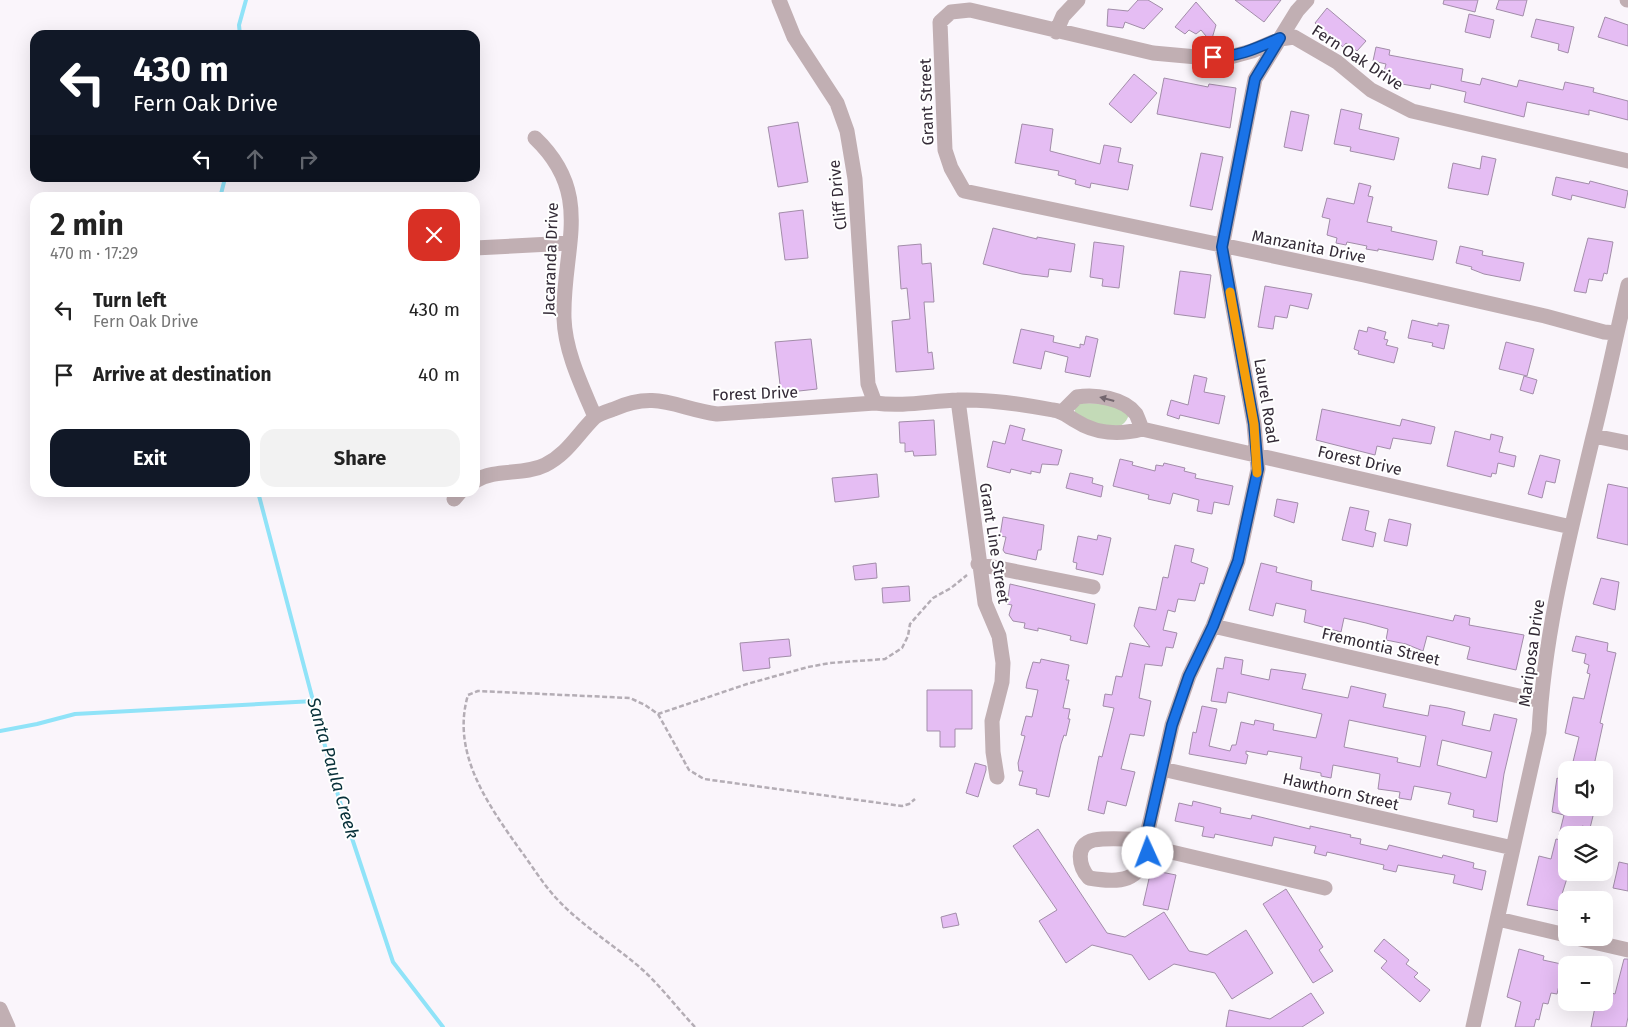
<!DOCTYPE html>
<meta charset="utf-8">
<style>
:root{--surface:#fff;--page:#f2f2f2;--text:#222;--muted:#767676;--accent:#111827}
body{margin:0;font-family:"Fira Sans",sans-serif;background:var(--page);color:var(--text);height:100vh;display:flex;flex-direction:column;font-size:19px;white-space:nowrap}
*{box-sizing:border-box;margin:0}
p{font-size:16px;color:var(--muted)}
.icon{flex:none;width:28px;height:28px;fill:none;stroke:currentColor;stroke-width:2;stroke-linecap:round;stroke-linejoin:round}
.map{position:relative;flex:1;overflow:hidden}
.side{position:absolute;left:30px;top:192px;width:450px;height:305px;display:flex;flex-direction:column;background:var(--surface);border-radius:15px;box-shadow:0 5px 20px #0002}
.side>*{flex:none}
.hud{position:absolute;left:30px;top:30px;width:450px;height:152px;border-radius:15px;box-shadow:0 5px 20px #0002;background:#111827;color:#fff;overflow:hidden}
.controls{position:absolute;left:1558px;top:761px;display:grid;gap:10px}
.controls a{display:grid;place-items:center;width:55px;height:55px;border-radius:10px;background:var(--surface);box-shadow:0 5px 20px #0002;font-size:25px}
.pin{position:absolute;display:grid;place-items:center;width:42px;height:42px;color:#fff;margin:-21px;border-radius:10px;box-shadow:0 2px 8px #0006}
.me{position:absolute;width:55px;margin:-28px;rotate:358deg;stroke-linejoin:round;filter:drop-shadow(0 0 4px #0008)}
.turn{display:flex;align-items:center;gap:18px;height:105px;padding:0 20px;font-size:22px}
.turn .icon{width:65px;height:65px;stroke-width:2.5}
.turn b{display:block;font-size:35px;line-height:42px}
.lanes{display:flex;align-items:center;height:48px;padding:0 20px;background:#0003;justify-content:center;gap:25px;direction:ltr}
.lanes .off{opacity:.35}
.round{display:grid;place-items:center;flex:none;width:52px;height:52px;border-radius:15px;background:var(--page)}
.headline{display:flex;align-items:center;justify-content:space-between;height:85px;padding:0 20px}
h1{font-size:30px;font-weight:700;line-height:38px}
.button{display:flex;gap:10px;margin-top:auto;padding:10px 20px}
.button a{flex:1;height:58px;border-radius:15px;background:var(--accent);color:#fff;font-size:20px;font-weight:700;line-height:58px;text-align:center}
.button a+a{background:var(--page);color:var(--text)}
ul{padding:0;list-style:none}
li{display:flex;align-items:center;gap:15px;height:65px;padding:0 20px}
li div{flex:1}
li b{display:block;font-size:19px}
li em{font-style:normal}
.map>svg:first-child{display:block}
.green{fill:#c3dab7}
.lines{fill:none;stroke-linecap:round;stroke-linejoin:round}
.stream{stroke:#90e3f8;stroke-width:4}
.building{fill:#e5bdf3;stroke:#a28da9;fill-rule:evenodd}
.path{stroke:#b4adb5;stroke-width:2.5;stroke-dasharray:5 2.5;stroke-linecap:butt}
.minor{stroke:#c1afb3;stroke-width:15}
.oneway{fill:#73666e}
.route-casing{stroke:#114b97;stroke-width:12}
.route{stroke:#1a73e8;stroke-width:9}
.slow{stroke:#f59e0b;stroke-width:9}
.labels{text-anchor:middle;stroke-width:4;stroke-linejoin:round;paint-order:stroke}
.street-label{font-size:16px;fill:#332a36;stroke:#fff}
.water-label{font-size:18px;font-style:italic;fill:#073039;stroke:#fff}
</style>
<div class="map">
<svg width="1628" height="1027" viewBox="0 0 1628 1027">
<rect width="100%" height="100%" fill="#faf5fb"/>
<path class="green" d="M1081,403L1111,404L1129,414C1122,440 1091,421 1075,414V408Z"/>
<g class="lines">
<path class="stream" d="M240,35L239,25L246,0
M220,198L225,178
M258,492L339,799L393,962L443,1027
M0,731L37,724L75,714L314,701"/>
</g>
<path class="building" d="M1138,0H1148L1163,9L1144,29L1125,22L1123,28L1107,26L1108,9L1128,11Z
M1235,0H1281L1264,22Z
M1444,0H1478L1475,12L1443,4Z
M1499,0H1527L1523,16L1496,9Z
M1196,2L1216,25L1211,42L1201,30L1196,34L1189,30L1185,34L1175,27Z
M1327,8L1366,41L1357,51L1346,43L1343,47L1315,23Z
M1469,14L1494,20L1490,38L1465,32Z
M1605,17L1628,25V46L1598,37Z
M1536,19L1574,27L1568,53L1558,50L1559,44L1531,37Z
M1376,47L1390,50L1389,55L1463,69L1461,81L1480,85L1482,78L1517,87L1519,80L1563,90L1565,82L1594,88L1593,92L1628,101V120L1589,110V115L1527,102L1524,117L1464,102L1466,92L1431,84L1430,89L1402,84L1403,82L1393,80V77L1383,75L1386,64L1373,61Z
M1134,74L1157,93L1131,123L1109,104Z
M1164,78L1208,87L1209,84L1236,88L1230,128L1157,114Z
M1341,109L1362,114L1359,129L1399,138L1394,160L1350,151L1351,147L1334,144Z
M1291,111L1309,115L1302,151L1284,147Z
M798,122L808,182L778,187L768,127Z
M1022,124L1053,129L1050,151L1100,164L1104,145L1121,148L1118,162L1133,165L1128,190L1091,183L1090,188L1075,184L1076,180L1058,175L1059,171L1015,163Z
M1201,153L1223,157L1212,210L1190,206Z
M1482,156L1496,159L1488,195L1448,188L1453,163L1480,169Z
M1556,177L1589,184L1590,181L1628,191L1625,208L1572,195L1571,200L1552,195Z
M1359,183L1371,186L1368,196L1373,197L1367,222L1392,227L1391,231L1437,241L1433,260L1378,249V251L1366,249L1367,246L1347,242L1346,245L1336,243L1337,238L1327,235L1330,219L1322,217L1327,198L1354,204Z
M803,210L808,258L785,260L779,213Z
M993,228L1037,239V237L1075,244L1071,272L1049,269L1048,277L1022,274L983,264Z
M1588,238L1613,242L1607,274L1604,273L1602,281L1589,279L1586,293L1574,291Z
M1094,242L1124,246L1119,288L1102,286L1103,279L1090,277Z
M921,244L922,264L931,263L934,302H924L928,353L932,352L934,369L896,372L892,321L910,319L907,288L901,289L898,246Z
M1460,246L1483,251L1482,255L1524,263L1520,281L1484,274L1471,269L1472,267L1456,263Z
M1180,271L1211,275L1205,318L1174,314Z
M1265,286L1312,294L1308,309L1290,305L1287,318L1275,316L1273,329L1258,327Z
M1412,320L1438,326V323L1449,325L1444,349L1432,346L1433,343L1408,338Z
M1368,327L1386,332L1384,339L1388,340L1386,345L1398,348L1394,363L1358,354L1359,351L1354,349L1359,330L1367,332Z
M1021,329L1054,336L1053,342L1080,348V344L1084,345L1086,336L1098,339L1090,377L1065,372L1068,357L1045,351L1041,369L1013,363Z
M811,339L817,389L781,393L775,342Z
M1506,342L1534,349L1527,376L1499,369Z
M1194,375L1207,378L1204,392L1225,396L1219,424L1180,415L1179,419L1167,415L1171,400L1188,405Z
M1524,376L1537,380L1533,394L1520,390Z
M1322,409L1400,426L1402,419L1435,427L1431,444L1393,438L1390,449L1377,446L1375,455L1316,440Z
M934,420L936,455L914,456L913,451L905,452V443H900L899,422Z
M1010,425L1025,429L1022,440L1062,450L1058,465L1042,464L1040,473L1031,471V474L1011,469L1010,473L987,467L993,441L1005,444Z
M1455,431L1490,440L1491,434L1503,437L1499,452L1516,456L1514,467L1498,463L1496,474L1492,473L1491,477L1447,466Z
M1540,455L1560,460L1555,483L1546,481L1542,498L1528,494Z
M1120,459L1133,462L1132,465L1155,471L1156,465L1163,466L1164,463L1185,468L1184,471L1196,474L1195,478L1233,486L1229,505L1214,502L1212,514L1197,511L1199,500L1173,493L1170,504L1148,499L1149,495L1113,486Z
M1070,473L1093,478L1092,483L1103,486L1101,497L1066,488Z
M877,474L879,497L835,502L832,478Z
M1608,484L1628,488V545L1597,538Z
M1277,499L1298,503L1294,523L1274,516Z
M1350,507L1369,511L1365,530L1376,533L1373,547L1342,540Z
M1003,517L1044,525L1041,550H1038L1036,560L1005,553L1003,550L1006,537L1000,536Z
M1389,519L1411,524L1407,546L1384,541Z
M1098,535L1111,538L1103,575L1076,569L1077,563L1073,562L1078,536L1097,540Z
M1175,545L1194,549L1191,562L1208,568L1204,584L1200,583L1195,601L1178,599L1175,612L1168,610L1163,630L1177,633L1173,648L1166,647L1162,666L1145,664L1139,698L1151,701L1144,736L1130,734L1121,769L1135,772L1126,806L1107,801L1104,814L1088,810L1099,756L1102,757L1114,708L1103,706L1105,694L1112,695L1116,676L1122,677L1130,643L1150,647L1134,626L1139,607L1156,610L1163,577L1168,578Z
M876,563L877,578L855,580L853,566Z
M1261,563L1277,567L1276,572L1312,581L1311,590L1453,621L1455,615L1470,618L1469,625L1524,635L1516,670L1467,659L1470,647L1427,636L1423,651L1406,644L1386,640L1388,629L1366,623L1344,618L1341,632L1304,622L1306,610L1276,603L1273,616L1249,610Z
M1601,578L1619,582L1615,610L1593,604Z
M1010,584L1095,604L1087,644L1070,640L1071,636L1038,628V631L1024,628L1025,623L1013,621L1009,615L1012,605L1007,604Z
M909,586L910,601L883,603L882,588Z
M1576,636L1608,643L1607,651L1616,653L1600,723L1603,724L1593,770H1571L1579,737L1565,733L1573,697L1584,699L1590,674L1587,673L1589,665L1584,663L1586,654L1572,651Z
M789,639L791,656L769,658L770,668L743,671L740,643Z
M1225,657L1243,660L1241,674L1269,680L1271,669L1306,674L1302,689L1348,698L1351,686L1386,694L1383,707L1428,716L1430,705L1448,708L1465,712L1462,725L1490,731L1494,714L1517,719L1504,774L1497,822L1473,817L1474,810L1448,804L1451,793L1414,786L1411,800L1399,798L1400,792L1378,789L1380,774L1333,765L1331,778L1321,776V773L1300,769L1302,757L1268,751L1267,755L1246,751V754L1248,755L1246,764L1189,754L1193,732L1196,733L1202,706L1217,709L1209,746L1230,751L1232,745H1236L1241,722L1254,725L1255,720L1274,724L1273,730L1316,738L1322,714L1228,692L1226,703L1211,701L1217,668L1223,669ZM1349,720L1426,736L1420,767L1397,762L1398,758L1344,747ZM1442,740L1492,752L1486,778L1437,765Z
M1041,659L1069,665L1066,680H1069L1063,708L1070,709L1068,719H1070L1066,736L1064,735L1061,744L1049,797L1036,794L1037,789L1019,785L1023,771H1019L1018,763L1025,736L1021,735L1026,716L1032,717L1038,690L1026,688L1027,682L1033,662L1040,663Z
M927,690H972V729H955V747H940V731H927Z
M975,763L986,766V770L978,797L966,793Z
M1562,768L1566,769V808H1595L1590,828L1582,826L1580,835H1559L1564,815L1552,812L1557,778L1559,779Z
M1193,801L1221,808L1220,813L1251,819L1252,815L1310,829V826L1351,835L1350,837L1361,839L1360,844L1387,850L1389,845L1442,858L1443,855L1474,863L1473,868L1486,871L1482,890L1453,883L1455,875L1398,865L1396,872L1383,869L1384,865L1327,852L1326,856L1314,853L1316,846L1274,837L1272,846L1215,834L1214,838L1202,836L1204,827L1175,821L1179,803L1192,806Z
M1038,829L1107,933L1125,937L1164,912L1189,951L1207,955L1246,930L1273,973L1232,999L1215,973L1174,964L1149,980L1132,955L1092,945L1066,963L1039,921L1057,910L1013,846Z
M1556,839L1566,841V872H1569L1562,894L1566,895V912L1527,905L1539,856L1551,859Z
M1619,862L1628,864V891L1613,888Z
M1151,870L1176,875L1168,910L1143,905Z
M1286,889L1323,947L1319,950L1333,971L1313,983L1263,904Z
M956,913L959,925L943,928L941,917Z
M1384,939L1409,960L1406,964L1418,973L1414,977L1430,990L1420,1002L1381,968L1387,961L1374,951Z
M1519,949L1544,956L1543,960L1566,965L1563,982L1560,981L1557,994L1551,993L1548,1004L1543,1003L1539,1020L1536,1019L1534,1027H1515L1521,1002L1507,997Z
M1624,959H1628V1017L1626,1027H1591L1596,1002H1604V991L1615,994Z
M1311,993L1324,1013L1302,1027H1226L1229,1010L1270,1019Z"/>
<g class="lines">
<path class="path" d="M658,714L689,770L704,779L902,806L909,804L915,799
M695,1027C678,1009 662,988 644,971C616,946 583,927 557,899C542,883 531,864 518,847C487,803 451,752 468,695L478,691L630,698L645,705L658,714L747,684L808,667L830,663L885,659L902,648L908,636L910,624L933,598L951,588L967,575"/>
<path class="minor" d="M779,0L794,37L837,103L847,131L855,179L868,384L875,403
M1627,0H1628
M1056,32L1063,16L1078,0
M535,138C595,195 562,248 564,318C565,352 582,386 595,417
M475,248L570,243
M1617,333L1604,332L1545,316L1364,275L964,191L951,168L945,150L940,22L951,12L970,10L1153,53L1197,57H1230L1252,51L1280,39L1294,37L1337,62L1371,90L1412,111L1628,161
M958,400L985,603L999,636L1003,663L1002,682L992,721L993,752L997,777
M1063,411L1077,397C1095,394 1124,398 1136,414C1138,418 1140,424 1142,429
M1594,436L1628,443
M475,481C496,468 523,476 545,465C567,454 577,435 594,418C598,414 608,411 614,409C656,390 676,408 717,414L875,403C903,407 930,401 958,400C990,399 1021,404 1053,410C1063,411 1067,416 1076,421C1096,434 1120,435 1142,429L1571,527
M454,499L460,492
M978,564L1093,587
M1213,626L1541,701
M1162,769L1513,848
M1146,839L1172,725L1189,676L1213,626L1238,561L1258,469L1254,424L1222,247L1255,79L1297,11L1307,0
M1146,839L1150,847C1140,883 1120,883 1089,878C1079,867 1074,844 1094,840C1110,837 1129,840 1146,839Z
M1150,847L1325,888
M1498,919L1566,935
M1576,938L1628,950
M0,1009L8,1027
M1473,1027L1539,732C1544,632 1570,534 1593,437C1606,386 1616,335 1628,285"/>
</g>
<defs><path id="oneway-solid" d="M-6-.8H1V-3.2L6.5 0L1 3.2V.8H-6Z" transform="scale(1.25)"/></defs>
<use class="oneway" href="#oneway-solid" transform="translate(1107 399) rotate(-165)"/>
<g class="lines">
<defs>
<path id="route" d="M1148,853L1150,847L1146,839L1172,725L1189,676L1213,626L1238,561L1258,469L1254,424L1222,247L1255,79L1280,38C1257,48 1239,57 1213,57"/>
</defs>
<use href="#route" class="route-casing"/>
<use href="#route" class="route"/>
<path class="slow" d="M1230,292L1254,424L1257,473"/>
</g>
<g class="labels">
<g class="street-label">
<text transform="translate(1358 57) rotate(33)" y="6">Fern Oak Drive</text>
<text transform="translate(926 102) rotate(-92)" y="6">Grant Street</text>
<text transform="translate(837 195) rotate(-96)" y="6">Cliff Drive</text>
<text transform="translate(1309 246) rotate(11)" y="6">Manzanita Drive</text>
<text transform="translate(550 259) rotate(-88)" y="6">Jacaranda Drive</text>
<text transform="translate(755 393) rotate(-2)" y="6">Forest Drive</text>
<text transform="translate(1267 401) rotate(81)" y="6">Laurel Road</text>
<text transform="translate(1360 460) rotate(13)" y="6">Forest Drive</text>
<text transform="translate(995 543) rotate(81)" y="6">Grant Line Street</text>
<text transform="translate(1381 646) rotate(13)" y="6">Fremontia Street</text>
<text transform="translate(1531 653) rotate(-82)" y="6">Mariposa Drive</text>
<text transform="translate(1341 791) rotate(13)" y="6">Hawthorn Street</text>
</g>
<g class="water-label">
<text transform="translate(333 768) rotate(74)" y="6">Santa Paula Creek</text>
</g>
</g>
</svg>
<div class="controls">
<a><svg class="icon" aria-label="sound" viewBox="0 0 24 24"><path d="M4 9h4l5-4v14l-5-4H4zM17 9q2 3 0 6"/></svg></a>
<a><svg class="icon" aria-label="layers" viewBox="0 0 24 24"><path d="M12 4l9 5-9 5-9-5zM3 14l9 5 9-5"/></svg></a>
<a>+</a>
<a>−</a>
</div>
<div class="pin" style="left:1213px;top:57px;background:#d93025"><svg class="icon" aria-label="arrive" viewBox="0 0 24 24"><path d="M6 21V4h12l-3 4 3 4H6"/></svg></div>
<svg class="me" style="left:1148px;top:853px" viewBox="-20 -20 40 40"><circle r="19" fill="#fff"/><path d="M0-13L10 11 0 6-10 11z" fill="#1a73e8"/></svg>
<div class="hud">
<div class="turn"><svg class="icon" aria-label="left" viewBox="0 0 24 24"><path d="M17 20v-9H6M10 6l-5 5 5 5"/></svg><div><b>430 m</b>Fern Oak Drive</div></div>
<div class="lanes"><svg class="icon" aria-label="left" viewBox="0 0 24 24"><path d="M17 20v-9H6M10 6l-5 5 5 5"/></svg><svg class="icon off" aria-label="ahead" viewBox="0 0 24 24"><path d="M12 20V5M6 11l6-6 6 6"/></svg><svg class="icon off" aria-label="right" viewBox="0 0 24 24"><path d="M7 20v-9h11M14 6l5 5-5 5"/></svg></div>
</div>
<section class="side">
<div class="headline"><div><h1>2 min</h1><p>470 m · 17:29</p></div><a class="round" style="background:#d93025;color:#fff"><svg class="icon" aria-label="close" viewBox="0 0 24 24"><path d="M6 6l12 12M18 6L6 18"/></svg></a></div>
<ul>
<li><svg class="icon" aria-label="left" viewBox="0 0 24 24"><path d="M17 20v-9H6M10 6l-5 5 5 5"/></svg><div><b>Turn left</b><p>Fern Oak Drive</p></div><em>430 m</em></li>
<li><svg class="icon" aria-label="arrive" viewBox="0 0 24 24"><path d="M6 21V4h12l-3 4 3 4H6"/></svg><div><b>Arrive at destination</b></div><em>40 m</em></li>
</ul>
<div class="button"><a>Exit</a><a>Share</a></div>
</section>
</div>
